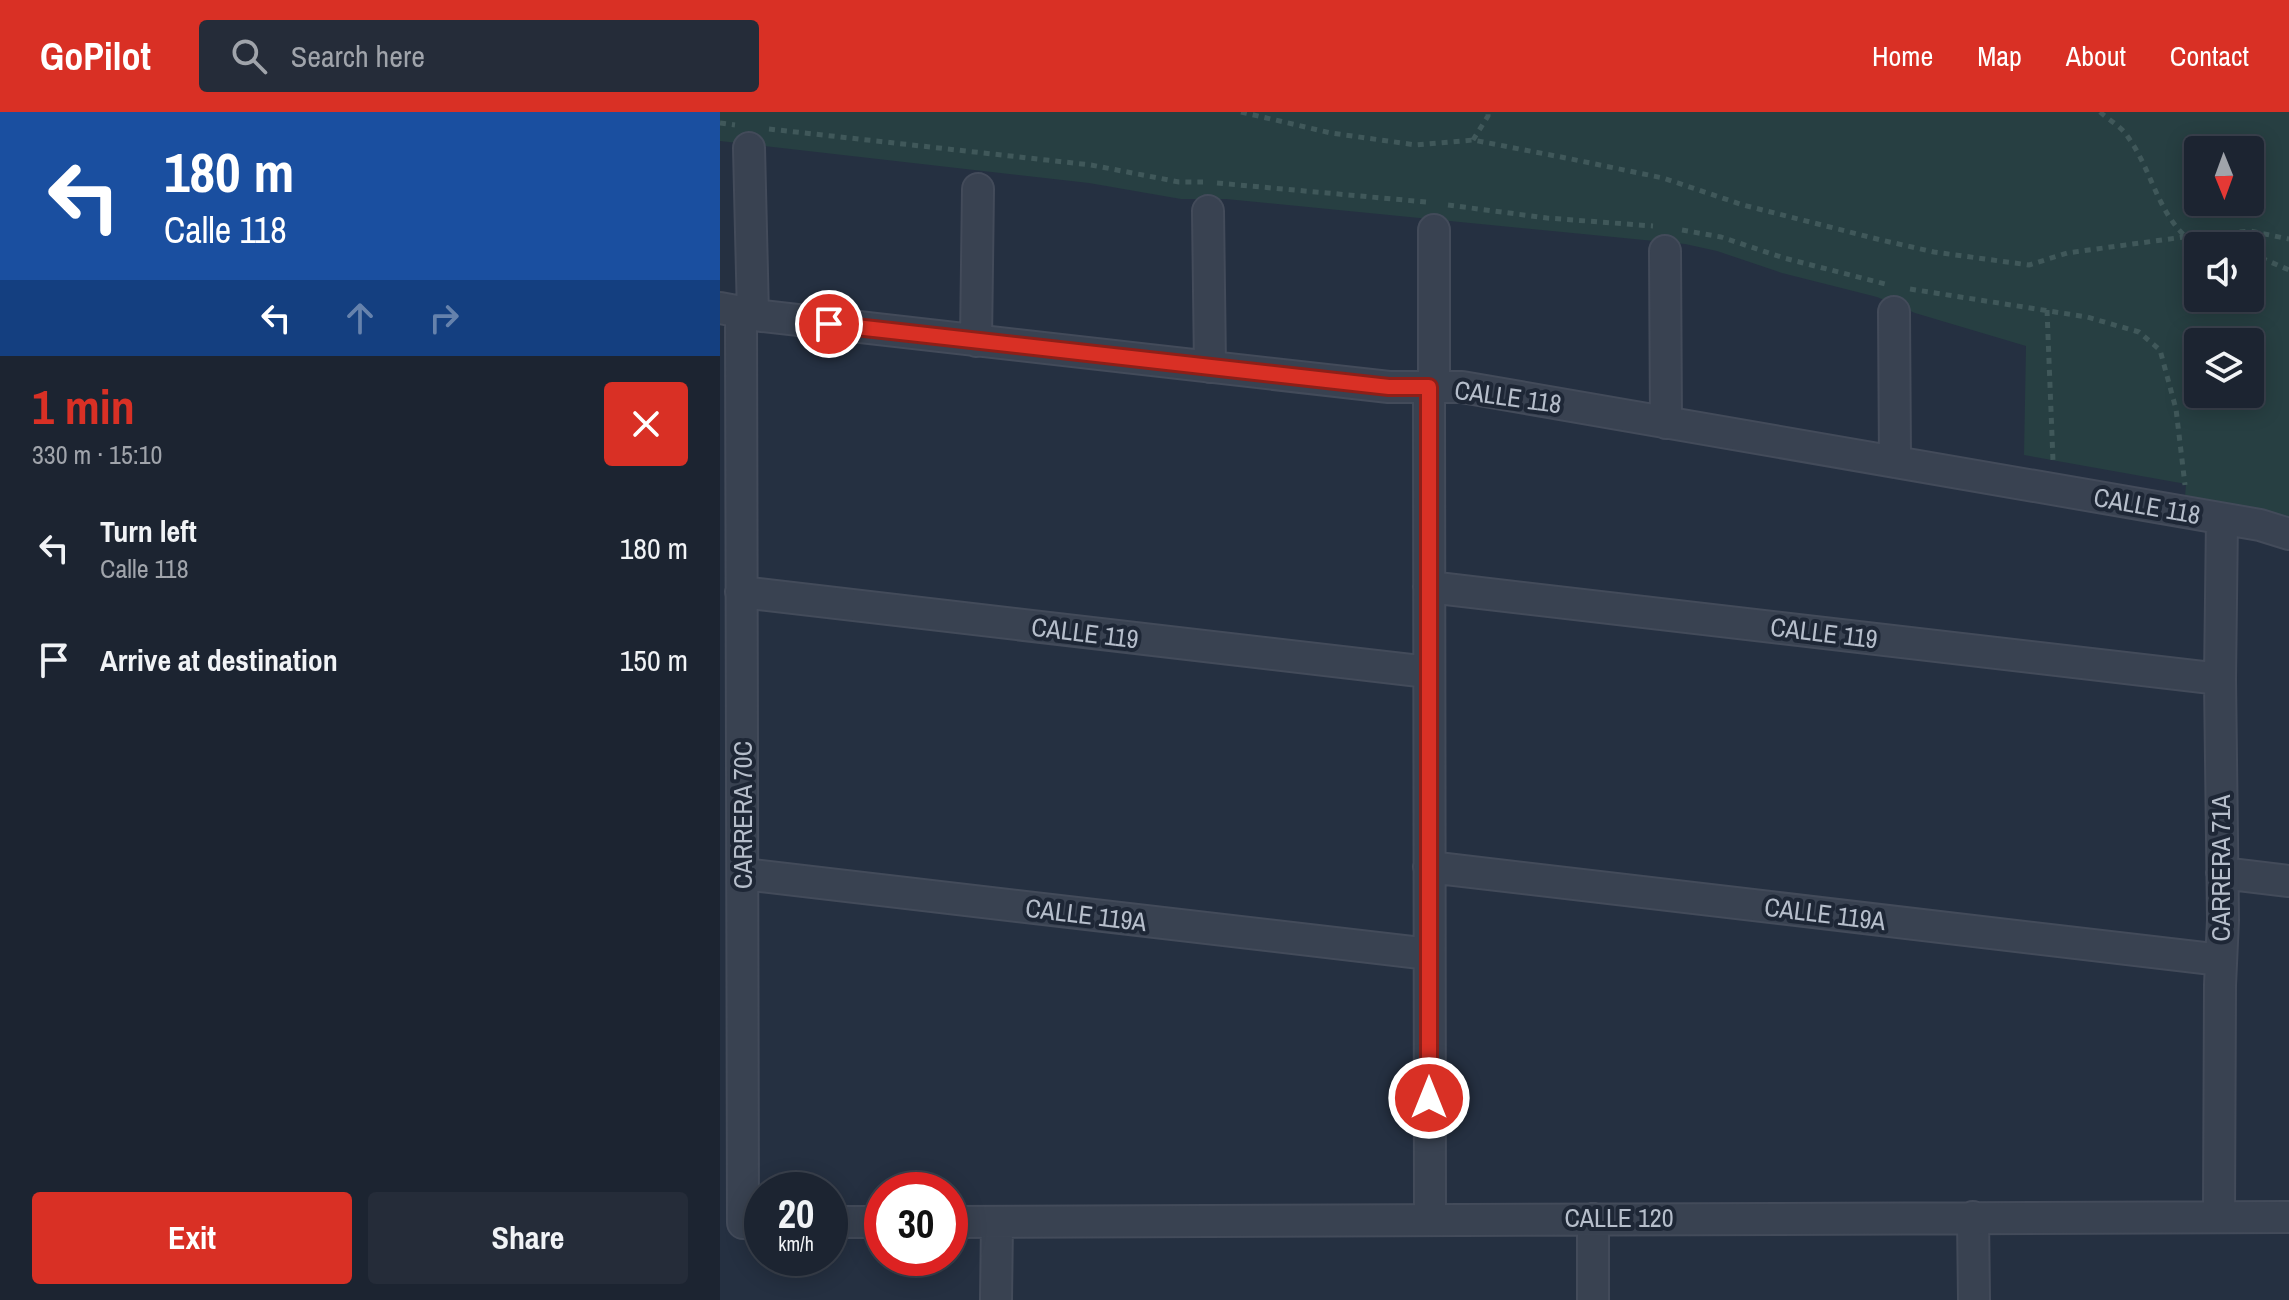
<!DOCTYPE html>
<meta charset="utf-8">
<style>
:root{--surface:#1c2431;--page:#252c39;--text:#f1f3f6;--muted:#a0a4ab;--line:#3a414d;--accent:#d93025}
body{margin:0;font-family:"Archivo Narrow",sans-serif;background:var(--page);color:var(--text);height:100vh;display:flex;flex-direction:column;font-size:30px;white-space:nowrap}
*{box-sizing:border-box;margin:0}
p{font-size:26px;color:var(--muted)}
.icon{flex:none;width:44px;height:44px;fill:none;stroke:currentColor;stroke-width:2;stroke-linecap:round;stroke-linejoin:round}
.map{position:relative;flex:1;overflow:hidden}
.panel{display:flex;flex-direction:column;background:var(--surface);width:720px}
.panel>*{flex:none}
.hud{background:#1a4fa0;color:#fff;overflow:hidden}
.needle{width:52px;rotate:179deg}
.tools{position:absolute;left:1464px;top:24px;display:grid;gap:16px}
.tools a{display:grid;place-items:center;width:80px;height:80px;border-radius:8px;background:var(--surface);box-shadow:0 4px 20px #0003,0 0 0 2px var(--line);font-size:40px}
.speed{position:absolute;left:24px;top:1060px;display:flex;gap:16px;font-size:40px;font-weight:700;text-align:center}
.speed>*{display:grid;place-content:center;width:104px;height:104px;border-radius:50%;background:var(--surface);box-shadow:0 4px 20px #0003,0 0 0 2px var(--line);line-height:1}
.speed small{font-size:20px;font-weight:400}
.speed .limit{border:12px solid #d22;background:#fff;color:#111}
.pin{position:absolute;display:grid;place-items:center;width:68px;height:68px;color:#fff;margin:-34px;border:4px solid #fff;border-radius:50%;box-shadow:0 2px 8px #0007}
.me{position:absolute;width:88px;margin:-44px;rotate:0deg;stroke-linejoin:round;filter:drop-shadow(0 0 6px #0008)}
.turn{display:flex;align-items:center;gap:28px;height:168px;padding:0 32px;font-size:36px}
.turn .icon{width:104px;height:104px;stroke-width:2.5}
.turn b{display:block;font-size:56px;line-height:68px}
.lanes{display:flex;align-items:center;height:76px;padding:0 32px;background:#0003;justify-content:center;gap:40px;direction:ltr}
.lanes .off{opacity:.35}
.round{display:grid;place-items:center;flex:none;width:84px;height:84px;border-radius:8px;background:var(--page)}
.summary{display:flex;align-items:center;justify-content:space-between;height:136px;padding:0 32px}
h1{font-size:48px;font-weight:700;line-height:60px;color:var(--accent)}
.button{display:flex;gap:16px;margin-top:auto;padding:16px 32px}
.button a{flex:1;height:92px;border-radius:8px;background:var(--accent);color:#fff;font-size:32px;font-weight:700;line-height:92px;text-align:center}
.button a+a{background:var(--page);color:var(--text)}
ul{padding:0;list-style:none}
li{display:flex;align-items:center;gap:24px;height:112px;padding:0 32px}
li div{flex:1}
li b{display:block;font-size:30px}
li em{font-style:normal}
header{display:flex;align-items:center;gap:48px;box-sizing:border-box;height:112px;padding:0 40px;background:var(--accent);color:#fff}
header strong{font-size:38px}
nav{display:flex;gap:44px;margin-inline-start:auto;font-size:28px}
.search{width:560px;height:72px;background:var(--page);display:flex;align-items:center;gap:20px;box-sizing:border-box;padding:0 28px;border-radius:8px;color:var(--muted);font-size:30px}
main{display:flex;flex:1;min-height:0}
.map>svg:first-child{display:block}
.green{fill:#273f42;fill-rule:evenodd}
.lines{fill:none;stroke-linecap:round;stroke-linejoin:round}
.minor-casing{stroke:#434b5a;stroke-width:34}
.path{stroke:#40585a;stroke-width:5;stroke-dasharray:6 6;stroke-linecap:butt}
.minor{stroke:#394251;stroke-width:30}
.route-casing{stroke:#8d1f18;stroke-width:20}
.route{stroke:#d93025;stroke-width:14}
.labels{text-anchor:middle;stroke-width:8;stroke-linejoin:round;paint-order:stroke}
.street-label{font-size:26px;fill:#b6becb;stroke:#1e2736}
</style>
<header>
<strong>GoPilot</strong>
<div class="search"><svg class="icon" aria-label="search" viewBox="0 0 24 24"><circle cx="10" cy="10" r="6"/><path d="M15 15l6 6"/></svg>Search here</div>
<nav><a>Home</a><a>Map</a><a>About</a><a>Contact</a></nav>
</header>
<main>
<section class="panel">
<div class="hud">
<div class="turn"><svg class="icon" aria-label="left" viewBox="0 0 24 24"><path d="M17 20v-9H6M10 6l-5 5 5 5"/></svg><div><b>180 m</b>Calle 118</div></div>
<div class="lanes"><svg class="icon" aria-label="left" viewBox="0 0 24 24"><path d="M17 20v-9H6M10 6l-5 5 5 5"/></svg><svg class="icon off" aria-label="ahead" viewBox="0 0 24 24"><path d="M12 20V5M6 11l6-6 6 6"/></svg><svg class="icon off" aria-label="right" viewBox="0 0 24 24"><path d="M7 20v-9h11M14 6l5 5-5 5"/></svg></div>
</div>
<div class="summary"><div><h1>1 min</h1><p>330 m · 15:10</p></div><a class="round" style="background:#d93025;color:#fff"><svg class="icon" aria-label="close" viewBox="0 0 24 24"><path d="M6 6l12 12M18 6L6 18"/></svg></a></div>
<ul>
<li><svg class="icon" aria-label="left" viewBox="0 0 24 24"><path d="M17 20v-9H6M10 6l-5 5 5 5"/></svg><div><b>Turn left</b><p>Calle 118</p></div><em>180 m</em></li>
<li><svg class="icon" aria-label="arrive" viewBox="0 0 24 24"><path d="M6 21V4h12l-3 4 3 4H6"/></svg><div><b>Arrive at destination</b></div><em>150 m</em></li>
</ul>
<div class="button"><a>Exit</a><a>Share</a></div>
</section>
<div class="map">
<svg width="1569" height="1188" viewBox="0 0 1569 1188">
<rect width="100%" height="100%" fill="#253041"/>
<path class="green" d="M0,0H1569V407L1465,385L1466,372L1304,343L1306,234L1195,201L1157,185L1062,161L997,139L965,132L506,87H461L369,71L0,29ZM1478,38H1530V90H1478ZM1478,134H1530V186H1478ZM1478,230H1530V282H1478Z"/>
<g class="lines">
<defs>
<path id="minor" d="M29,36L33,203
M488,99L490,255
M714,118V275
M945,139L946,311
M0,196L42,204L669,275H742L1540,413L1569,422
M21,200L23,1111
M1174,200L1175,350
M256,229L258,77
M709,275L710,1108
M709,475L1500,567
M21,480L708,560
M709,755L1501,848
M1502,761L1569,769
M23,762L709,842
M1253,1105L1254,1188
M1499,1105L1500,873L1503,808L1500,567L1502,407
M110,1110H162
M230,1110L1569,1105
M276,1188L277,1110
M873,1188V1107"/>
</defs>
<use href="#minor" class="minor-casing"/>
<path class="path" d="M521,0L611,21L696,33L753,28L846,46L943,66L1023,93L1161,128L1214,140L1309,153L1347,141L1464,125L1530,119L1569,127
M1380,0C1389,8 1402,15 1408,25C1434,61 1438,109 1478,134
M0,11L15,13
M49,17L371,53L459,70H483
M753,28L768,4V0
M497,71L706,90
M728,93L827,106L933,114
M962,118L1001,125L1064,146L1169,173
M1530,141L1569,158
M1190,177L1367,205L1419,220L1440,238L1456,297L1465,373
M1327,198L1333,349"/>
<use href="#minor" class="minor"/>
</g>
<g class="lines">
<defs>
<path id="route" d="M109,212L669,275H709V986"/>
</defs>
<use href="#route" class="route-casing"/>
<use href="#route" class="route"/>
</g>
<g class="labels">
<g class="street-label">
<text transform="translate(788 285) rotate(8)" y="9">CALLE 118</text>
<text transform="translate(1427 394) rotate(10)" y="9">CALLE 118</text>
<text transform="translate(365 521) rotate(7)" y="9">CALLE 119</text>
<text transform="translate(1104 521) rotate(7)" y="9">CALLE 119</text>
<text transform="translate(23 703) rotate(-90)" y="9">CARRERA 70C</text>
<text transform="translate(1501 756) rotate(-90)" y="9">CARRERA 71A</text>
<text transform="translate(1105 802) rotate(7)" y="9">CALLE 119A</text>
<text transform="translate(366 803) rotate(7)" y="9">CALLE 119A</text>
<text x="899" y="1115">CALLE 120</text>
</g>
</g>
</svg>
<div class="tools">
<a><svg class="needle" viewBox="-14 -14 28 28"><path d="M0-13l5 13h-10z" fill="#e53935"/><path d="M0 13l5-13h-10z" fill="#a0a4ab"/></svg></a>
<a><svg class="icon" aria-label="sound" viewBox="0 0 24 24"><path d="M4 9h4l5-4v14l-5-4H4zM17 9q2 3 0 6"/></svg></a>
<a><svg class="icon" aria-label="layers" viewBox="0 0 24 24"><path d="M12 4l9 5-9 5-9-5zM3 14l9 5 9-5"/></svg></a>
</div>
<div class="speed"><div>20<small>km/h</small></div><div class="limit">30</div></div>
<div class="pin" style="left:109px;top:212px;background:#d93025"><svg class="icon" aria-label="arrive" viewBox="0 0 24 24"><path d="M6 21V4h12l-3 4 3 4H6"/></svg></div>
<svg class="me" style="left:709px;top:986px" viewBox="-20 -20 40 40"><circle r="17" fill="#d93025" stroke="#fff" stroke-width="3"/><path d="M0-11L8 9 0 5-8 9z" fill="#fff"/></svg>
</div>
</main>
